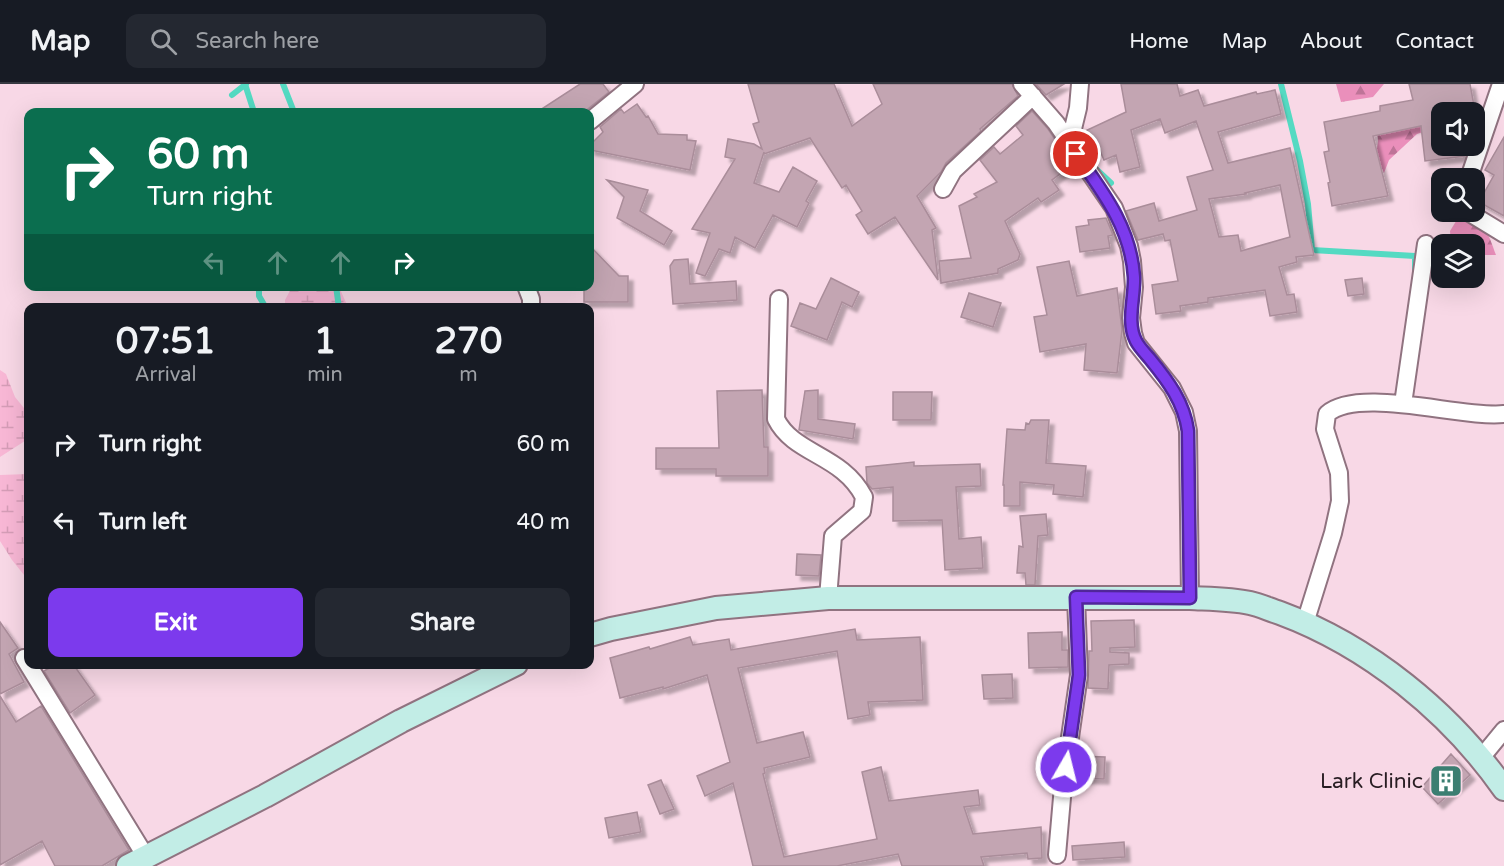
<!DOCTYPE html>
<style>
:root{--surface:#171b24;--page:#242831;--text:#f1f3f6;--muted:#9ea1a6;--line:#363941;--accent:#7c3aed}
body{margin:0;font-family:"Varela Round",sans-serif;background:var(--page);color:var(--text);height:100vh;display:flex;flex-direction:column;font-size:22px;white-space:nowrap}
*{box-sizing:border-box;margin:0}
p{font-size:20px;color:var(--muted)}
.icon{flex:none;width:33px;height:33px;fill:none;stroke:currentColor;stroke-width:2;stroke-linecap:round;stroke-linejoin:round}
.map{position:relative;flex:1;overflow:hidden}
.drawer{position:absolute;left:24px;top:219px;width:570px;height:366px;display:flex;flex-direction:column;background:var(--surface);border-radius:12px;box-shadow:0 6px 24px #0002}
.drawer>*{flex:none}
.top-card{position:absolute;left:24px;top:24px;width:570px;height:183px;border-radius:12px;box-shadow:0 6px 24px #0002;background:#0b6e4f;color:#fff;overflow:hidden}
.fabs{position:absolute;left:1431px;top:18px;display:grid;gap:12px}
.fabs a{display:grid;place-items:center;width:54px;height:54px;border-radius:12px;background:var(--surface);box-shadow:0 6px 24px #0002;font-size:30px}
.pin{position:absolute;display:grid;place-items:center;width:51px;height:51px;color:#fff;margin:-26px;border:3px solid #fff;border-radius:50%;box-shadow:0 2px 6px #0007}
.me{position:absolute;width:66px;margin:-33px;rotate:8deg;stroke-linejoin:round;filter:drop-shadow(0 0 4px #0008)}
.turn{display:flex;align-items:center;gap:21px;height:126px;padding:0 24px;font-size:27px}
.turn .icon{width:78px;height:78px;stroke-width:2.5}
.turn b{display:block;font-size:42px;line-height:51px}
.lanes{display:flex;align-items:center;height:57px;padding:0 24px;background:#0003;justify-content:center;gap:30px;direction:ltr}
.lanes .off{opacity:.35}
.eta{display:flex;justify-content:space-evenly;align-items:center;height:102px;text-align:center}
.eta b{font-size:36px;font-weight:800;line-height:42px}
.button{display:flex;gap:12px;margin-top:auto;padding:12px 24px}
.button a{flex:1;height:69px;border-radius:12px;background:var(--accent);color:#fff;font-size:24px;font-weight:800;line-height:69px;text-align:center}
.button a+a{background:var(--page);color:var(--text)}
ul{padding:0;list-style:none}
li{display:flex;align-items:center;gap:18px;height:78px;padding:0 24px}
li div{flex:1}
li b{display:block;font-size:22px}
li em{font-style:normal}
header{display:flex;align-items:center;gap:36px;box-sizing:border-box;height:84px;padding:0 30px;background:var(--surface);border-bottom:2px solid var(--line)}
header strong{font-size:28px}
nav{display:flex;gap:33px;margin-inline-start:auto;font-size:21px}
.search{width:420px;height:54px;background:var(--page);display:flex;align-items:center;gap:15px;box-sizing:border-box;padding:0 21px;border-radius:12px;color:var(--muted);font-size:22px}
.map>svg:first-child{display:block}
.forest{fill:url(#forest-firs)}
.wetland{fill:url(#wetland-marsh)}
.lines{fill:none;stroke-linecap:round;stroke-linejoin:round}
.stream{stroke:#54dac2;stroke-width:6}
.building{fill:#c3a5b2;stroke:#aa8d9a;stroke-width:1.5;fill-rule:evenodd;filter:url(#shadow)}
.street-casing{stroke:#907380;stroke-width:20}
.secondary-casing{stroke:#907380;stroke-width:26}
.street{stroke:#fff;stroke-width:16}
.secondary{stroke:#c2ede6;stroke-width:22}
.route-casing{stroke:#51269a;stroke-width:15}
.route{stroke:#7c3aed;stroke-width:10}
.labels{text-anchor:middle;stroke-width:4.5;stroke-linejoin:round;paint-order:stroke}
.poi-label{font-size:21px;fill:#281d22;stroke:#f8d8e6;text-anchor:end}
</style>
<header>
<strong>Map</strong>
<div class="search"><svg class="icon" aria-label="search" viewBox="0 0 24 24"><circle cx="10" cy="10" r="6"/><path d="M15 15l6 6"/></svg>Search here</div>
<nav><a>Home</a><a>Map</a><a>About</a><a>Contact</a></nav>
</header>
<div class="map">
<svg width="1504" height="782" viewBox="0 0 1504 782">
<defs>
<pattern id="forest-firs" width="22" height="20" patternUnits="userSpaceOnUse" patternTransform="scale(1.5)"><rect width="22" height="20" fill="#ea8fbb"/><path d="M5 1l3.5 6h-7zM16 11l3.5 6h-7z" fill="#be7498"/></pattern>
<pattern id="wetland-marsh" width="20" height="14" patternUnits="userSpaceOnUse" patternTransform="scale(1.5)"><rect width="20" height="14" fill="#f8b7d5"/><path d="M1 5h8M5 5V1M11 12h8M15 12V8" fill="none" stroke="#d59db7"/></pattern>
<filter id="shadow"><feDropShadow dx="5" dy="5" stdDeviation="1.5" flood-color="#0004"/></filter>
</defs>
<rect width="100%" height="100%" fill="#f8d8e6"/>
<path class="forest" d="M1336,0H1384L1373,13L1341,18Z
M1421,33L1441,42L1417,50L1389,76L1384,89L1376,73L1378,57L1377,45Z
M1458,134C1485,134 1488,149 1496,171H1475L1474,160L1451,159L1450,147Z"/>
<path class="wetland" d="M292,203H339L348,223H285V216Z
M0,286L6,290L15,313L28,329V355L0,373Z
M28,390V496L12,476L0,457V391Z"/>
<g class="lines">
<path class="stream" d="M245,0L254,28
M283,0L294,28
M1281,0L1300,77L1308,120L1312,166L1415,172V186
M232,11L246,0
M1079,48L1088,74
M1096,85L1111,99
M259,202V212L266,224
M336,202L339,224"/>
</g>
<path class="building" d="M580,0H603L609,8L584,28H537Z
M748,0H834L852,42L882,20L873,0H1012L1018,12L980,45L981,47L946,79L941,88L917,112L936,144L932,146L938,196L895,133L868,150L856,131L862,127L846,101L842,104L810,54L764,70V68L754,99L779,108L793,83L817,97L806,117L809,119L797,143L773,131L755,164L735,153L730,169L719,165L705,192L696,189L710,149L692,145L735,75L725,73L728,55L754,60L762,65L753,40L759,38Z
M1036,0H1064L1046,11Z
M1121,0H1177L1180,12L1198,6L1204,22L1256,8L1257,10L1275,6L1281,30L1218,48L1228,79L1290,64L1314,171L1296,173L1297,178L1279,183L1287,211L1294,210L1297,228L1270,232L1265,206L1208,214V218L1180,222L1181,227L1156,230L1152,201L1178,197L1170,156L1165,157L1163,150L1138,156L1126,127L1154,119L1159,137L1197,126L1187,93L1213,86L1196,37L1165,49L1160,35L1131,46L1140,83L1120,88L1116,71L1104,76L1098,62L1089,69L1081,57L1083,48L1126,28ZM1280,101L1290,153L1241,167L1238,151L1219,153L1209,115L1246,110L1245,109Z
M1409,0H1470L1475,27L1442,28V62H1469L1465,72L1425,77L1421,42L1373,52L1388,112L1332,122L1328,99L1330,98L1324,68L1329,67L1324,38L1380,27V22L1413,16Z
M637,20L646,33L648,32L658,50L687,51V56L696,57L690,86L590,66V61L603,48L600,43L621,25L624,29Z
M1032,27L1048,45L1072,81L1052,96L1059,106L1041,118L1038,114L1005,137L1020,170L1018,176L998,185V189L941,199L939,177L971,174L959,122L977,113L974,110L997,98L980,76L994,63L1000,70L1023,51L1016,42Z
M1504,53V132L1479,118L1494,91L1485,86Z
M607,96L648,106L640,127L672,147L664,161L617,134L624,113Z
M1106,134L1113,151L1108,152L1110,164L1080,168L1076,143L1089,141L1088,136Z
M590,162L619,192H628V218H584V202H590Z
M688,175L690,200L736,197L737,216L673,220L670,182L674,176Z
M1069,177L1077,212L1117,204L1122,246L1117,289L1084,286L1086,260L1040,268L1034,233L1047,231L1037,183Z
M831,194L859,208L852,223L842,218L827,256L791,242L800,219L816,225Z
M1362,194L1364,210L1348,212L1345,196Z
M969,209L1001,219L993,243L961,233Z
M762,306L764,363H768V392H716V385H656V364H719L717,307Z
M818,306V335L855,340L853,355L799,346L805,307Z
M893,308H932L931,336H893Z
M1031,336H1049L1046,379L1086,382L1083,413L1053,410L1054,401L1020,398V422H1004V401H1003L1007,345L1025,346L1026,339L1029,340Z
M914,378V382L980,380L981,402L956,403L959,455L981,453L983,484L945,486L942,436L893,437V403L872,405L867,399L866,383Z
M1046,430L1048,451L1038,452L1035,501H1026L1025,489H1017L1019,462L1023,463L1020,432Z
M797,470L821,471L819,492L796,491Z
M1134,536L1135,563L1110,564V568L1129,569V580L1109,581L1108,605L1088,604L1089,567H1092L1091,537Z
M0,538L18,564L9,570L24,598L0,610Z
M855,545L857,556L920,553L923,616L868,618L870,631L848,635L837,567L738,584L757,659L803,648L810,673L764,684L765,689L763,690L784,773L877,755L862,688L881,683L889,717L978,706L980,721L964,723L973,750L1041,743L1042,774L1028,775L1027,769L981,773L984,782H902L898,770L837,782H753L733,699L705,712L697,692L730,678L707,591L663,605V603L620,614L610,574L649,563L650,565L690,553L693,561L729,555L731,566Z
M1062,548V566H1068V583L1029,584L1028,549Z
M56,580H73L95,611L70,629L44,587Z
M1012,590L1013,614L984,615L982,591Z
M0,612L16,638L41,622L129,766L102,782H55L42,757L0,781Z
M1451,670L1470,691L1438,720L1422,703Z
M1078,672L1105,673L1104,695L1075,694Z
M661,696L674,725L660,730L648,701Z
M637,728L641,748L609,754L605,734Z
M1124,758L1125,773L1073,776L1072,762Z"/>
<g class="lines">
<defs>
<path id="street" d="M1022,0L1056,39L1114,124L1129,162L1132,177L1134,203L1131,234L1133,249L1136,259L1172,304L1184,328L1188,347L1190,514
M590,37L635,0
M1070,57L1078,24L1080,0
M1469,94L1501,0
M943,105L953,87L1033,12
M1468,128L1504,150
M526,202L531,215V224
M779,215L776,335C794,371 842,370 864,413L862,427L833,452L828,514
M1403,320L1426,160
M1305,539L1333,449L1340,417L1339,389L1325,345L1327,330C1359,302 1463,335 1504,330
M24,574L146,773
M1481,674L1504,646
M1057,771L1063,702L1079,591L1076,513"/>
<path id="secondary" d="M590,551L611,545L716,524L828,514H1190C1210,515 1231,515 1250,519C1260,521 1270,526 1280,529C1369,562 1450,628 1504,705
M128,782L265,712L401,637L516,580"/>
</defs>
<use href="#street" class="street-casing"/>
<use href="#secondary" class="secondary-casing"/>
<use href="#street" class="street"/>
<use href="#secondary" class="secondary"/>
</g>
<g class="lines">
<defs>
<path id="route" d="M1066,683L1079,591L1076,513L1190,514L1188,347C1184,318 1168,297 1150,275C1145,269 1139,263 1136,257C1126,238 1135,213 1134,193C1131,144 1103,108 1076,70"/>
</defs>
<use href="#route" class="route-casing"/>
<use href="#route" class="route"/>
</g>
<defs>
<symbol id="building-square" viewBox="-11 -11 22 22"><rect x="-9" y="-9" width="18" height="18" rx="4" fill="#3b7e71" stroke="#f8d8e6"/><path d="M-4-6H4V6H1V3H-1V6H-4ZM-2.5-4.3h1.7v1.8h-1.7ZM.8-4.3h1.7v1.8H.8ZM-2.5-1h1.7V.8h-1.7ZM.8-1h1.7V.8H.8Z" fill="#fff"/></symbol>
</defs>
<g fill-rule="evenodd">
<use href="#building-square" x="1427" y="678" width="38" height="38"/>
</g>
<g class="labels">
<g class="poi-label">
<text x="1423" y="704">Lark Clinic</text>
</g>
</g>
</svg>
<div class="fabs">
<a><svg class="icon" aria-label="sound" viewBox="0 0 24 24"><path d="M4 9h4l5-4v14l-5-4H4zM17 9q2 3 0 6"/></svg></a>
<a><svg class="icon" aria-label="search" viewBox="0 0 24 24"><circle cx="10" cy="10" r="6"/><path d="M15 15l6 6"/></svg></a>
<a><svg class="icon" aria-label="layers" viewBox="0 0 24 24"><path d="M12 4l9 5-9 5-9-5zM3 14l9 5 9-5"/></svg></a>
</div>
<div class="pin" style="left:1076px;top:70px;background:#d93025"><svg class="icon" aria-label="arrive" viewBox="0 0 24 24"><path d="M6 21V4h12l-3 4 3 4H6"/></svg></div>
<svg class="me" style="left:1066px;top:683px" viewBox="-20 -20 40 40"><circle r="17" fill="#7c3aed" stroke="#fff" stroke-width="3"/><path d="M0-11L8 9 0 5-8 9z" fill="#fff"/></svg>
<div class="top-card">
<div class="turn"><svg class="icon" aria-label="right" viewBox="0 0 24 24"><path d="M7 20v-9h11M14 6l5 5-5 5"/></svg><div><b>60 m</b>Turn right</div></div>
<div class="lanes"><svg class="icon off" aria-label="left" viewBox="0 0 24 24"><path d="M17 20v-9H6M10 6l-5 5 5 5"/></svg><svg class="icon off" aria-label="ahead" viewBox="0 0 24 24"><path d="M12 20V5M6 11l6-6 6 6"/></svg><svg class="icon off" aria-label="ahead" viewBox="0 0 24 24"><path d="M12 20V5M6 11l6-6 6 6"/></svg><svg class="icon" aria-label="right" viewBox="0 0 24 24"><path d="M7 20v-9h11M14 6l5 5-5 5"/></svg></div>
</div>
<section class="drawer">
<div class="eta">
<div><b>07:51</b><p>Arrival</p></div>
<div><b>1</b><p>min</p></div>
<div><b>270</b><p>m</p></div>
</div>
<ul>
<li><svg class="icon" aria-label="right" viewBox="0 0 24 24"><path d="M7 20v-9h11M14 6l5 5-5 5"/></svg><div><b>Turn right</b></div><em>60 m</em></li>
<li><svg class="icon" aria-label="left" viewBox="0 0 24 24"><path d="M17 20v-9H6M10 6l-5 5 5 5"/></svg><div><b>Turn left</b></div><em>40 m</em></li>
</ul>
<div class="button"><a>Exit</a><a>Share</a></div>
</section>
</div>
